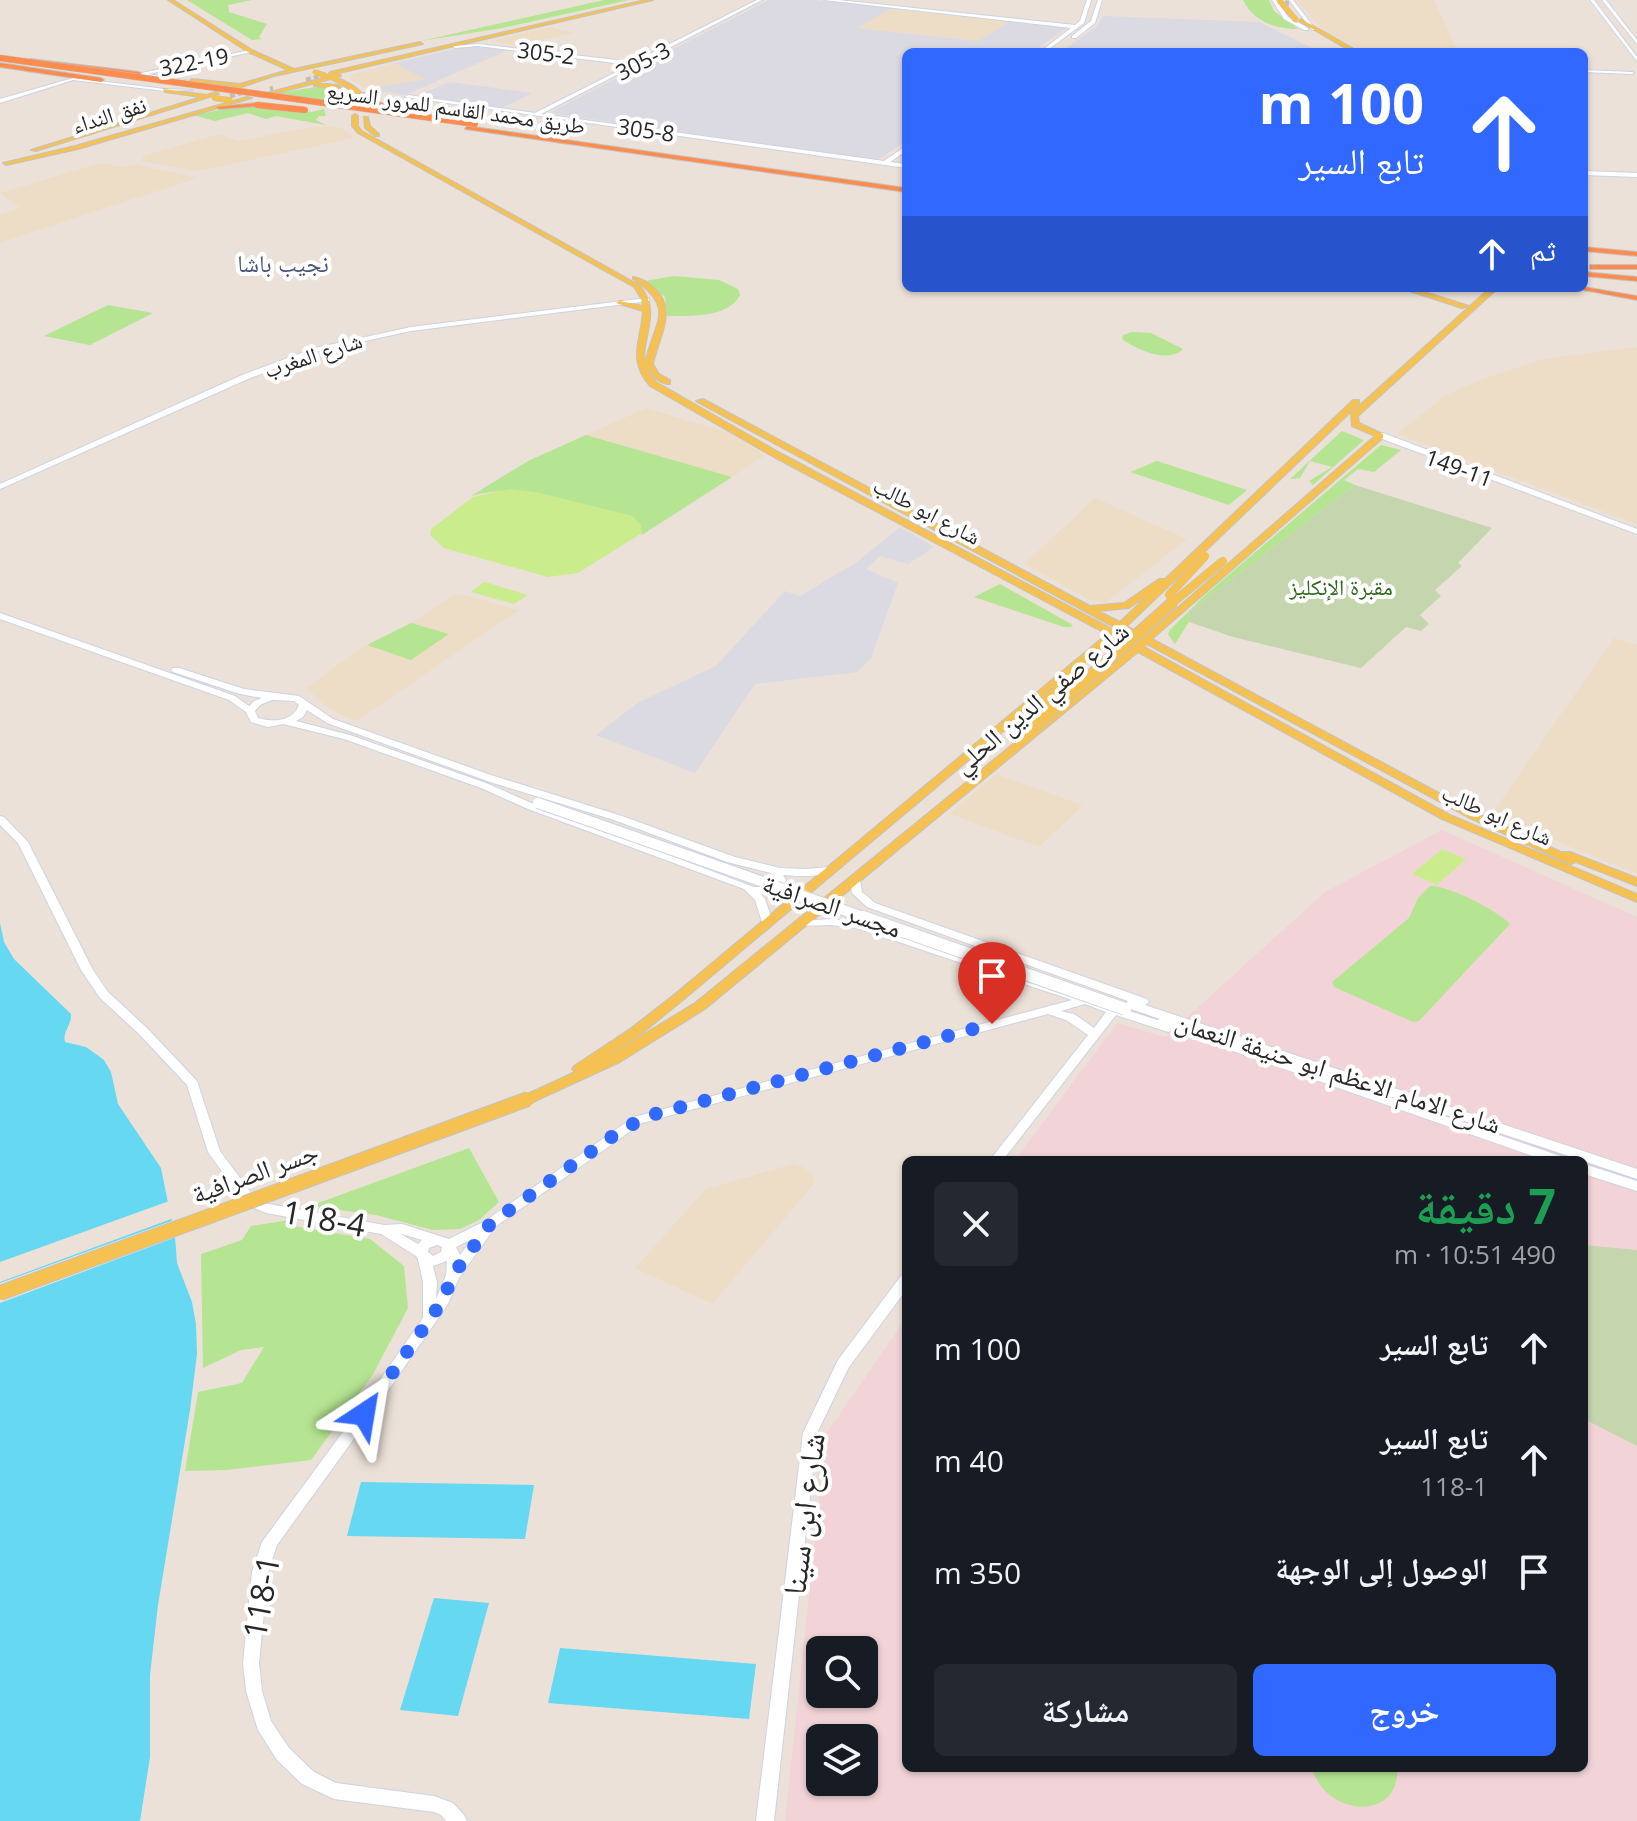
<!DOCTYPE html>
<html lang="ar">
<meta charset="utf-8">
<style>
:root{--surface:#171b24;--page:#242831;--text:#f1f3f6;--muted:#9ea1a6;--accent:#3168ff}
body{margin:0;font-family:"Open Sans","Noto Naskh Arabic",sans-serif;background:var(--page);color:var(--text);direction:rtl;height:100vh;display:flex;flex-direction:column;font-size:30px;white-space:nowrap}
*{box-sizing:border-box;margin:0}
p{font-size:26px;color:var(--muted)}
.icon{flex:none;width:44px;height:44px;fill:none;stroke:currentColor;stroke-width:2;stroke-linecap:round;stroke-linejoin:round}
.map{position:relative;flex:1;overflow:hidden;direction:ltr}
.sheet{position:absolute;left:902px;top:1156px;width:686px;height:616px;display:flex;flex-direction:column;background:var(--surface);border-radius:12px;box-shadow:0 2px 6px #0004;direction:rtl}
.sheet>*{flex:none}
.hud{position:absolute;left:902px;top:48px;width:686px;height:244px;border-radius:12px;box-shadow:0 2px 6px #0004;direction:rtl;background:#3168ff;color:#fff;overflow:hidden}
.controls{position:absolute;left:806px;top:1636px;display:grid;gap:16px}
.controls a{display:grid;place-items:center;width:72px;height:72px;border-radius:12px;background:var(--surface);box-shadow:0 2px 6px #0004;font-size:40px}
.pin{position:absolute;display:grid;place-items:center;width:68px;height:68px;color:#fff;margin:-82px -34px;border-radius:50% 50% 50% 0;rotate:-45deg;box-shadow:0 0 8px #0007}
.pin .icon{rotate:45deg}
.me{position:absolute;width:88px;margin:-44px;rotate:33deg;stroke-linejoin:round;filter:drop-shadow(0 0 6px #0008)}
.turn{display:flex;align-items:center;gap:28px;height:168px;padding:0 32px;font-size:36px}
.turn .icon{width:104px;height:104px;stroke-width:2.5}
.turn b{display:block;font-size:56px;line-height:68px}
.then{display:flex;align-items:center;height:76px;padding:0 32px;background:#0003;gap:16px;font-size:30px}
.round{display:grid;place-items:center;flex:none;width:84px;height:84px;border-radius:12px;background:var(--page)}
.overview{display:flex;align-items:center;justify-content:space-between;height:136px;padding:0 32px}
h1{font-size:48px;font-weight:700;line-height:60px;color:#1e9e55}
.cta{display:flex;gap:16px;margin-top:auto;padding:16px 32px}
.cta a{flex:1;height:92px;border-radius:12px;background:var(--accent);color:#fff;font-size:32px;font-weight:700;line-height:92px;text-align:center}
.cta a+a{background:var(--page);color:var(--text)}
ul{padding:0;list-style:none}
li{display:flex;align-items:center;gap:24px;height:112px;padding:0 32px}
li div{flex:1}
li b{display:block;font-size:30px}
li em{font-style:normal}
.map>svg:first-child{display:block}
.industrial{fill:#dbd9e2}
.education{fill:#eeddc6}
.medical{fill:#f2d4d8;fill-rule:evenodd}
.green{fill:#b5e492}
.cemetery{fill:#c5d5ae}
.pitch{fill:#cbec8d}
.water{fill:#66d8f2}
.pier{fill:#ebe1d8}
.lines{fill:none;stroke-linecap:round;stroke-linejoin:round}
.secondary-tunnel{stroke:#c4bcb5;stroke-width:5;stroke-dasharray:5 2;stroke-linecap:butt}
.primary-tunnel{stroke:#c4bcb5;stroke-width:5;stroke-dasharray:5 3;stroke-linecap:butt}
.secondary-casing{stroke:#cdd3e1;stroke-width:2}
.primary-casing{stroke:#c3c3c3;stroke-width:2}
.highway-casing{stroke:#c3c3c3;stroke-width:2}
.secondary{fill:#fff;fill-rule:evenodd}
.primary{fill:#f5c153;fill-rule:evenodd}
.highway{fill:#ff8c4f;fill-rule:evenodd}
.secondary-bridge-far1-casing{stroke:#cdd3e1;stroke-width:12;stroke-linecap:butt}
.secondary-bridge-casing{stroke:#cdd3e1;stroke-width:14;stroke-linecap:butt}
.primary-bridge-far3-casing{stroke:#c3c3c3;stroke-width:6;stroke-linecap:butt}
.primary-bridge-far2-casing{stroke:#c3c3c3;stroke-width:9;stroke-linecap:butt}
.primary-bridge-far1-casing{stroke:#c3c3c3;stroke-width:13;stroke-linecap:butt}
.primary-bridge-casing{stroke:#c3c3c3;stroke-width:16;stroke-linecap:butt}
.highway-bridge-casing{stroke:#c3c3c3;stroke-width:7;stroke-linecap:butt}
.secondary-bridge-far1{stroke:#fff;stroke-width:10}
.secondary-bridge{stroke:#fff;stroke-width:12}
.primary-bridge-far3{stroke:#f5c153;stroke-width:5}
.primary-bridge-far2{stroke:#f5c153;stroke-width:8}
.primary-bridge-far1{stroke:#f5c153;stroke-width:11}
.primary-bridge{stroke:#f5c153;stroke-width:14}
.highway-bridge{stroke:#ff8c4f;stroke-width:6}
.route{stroke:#3168ff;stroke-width:14;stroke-dasharray:0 25.2}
.labels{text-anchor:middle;stroke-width:8;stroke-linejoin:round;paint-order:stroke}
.far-street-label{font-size:22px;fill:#272727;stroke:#fff}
.far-park-label{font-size:22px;fill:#2d6517;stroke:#fff}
.far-neighbourhood-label{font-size:24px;fill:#475479;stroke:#fff}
.street-label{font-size:26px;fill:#272727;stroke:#fff}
.near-street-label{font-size:32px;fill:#272727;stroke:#fff}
</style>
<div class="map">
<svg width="1637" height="1821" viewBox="0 0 1637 1821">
<rect width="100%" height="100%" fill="#ebe1d8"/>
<path class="industrial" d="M769,0H815L892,8L858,28L978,41L1010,21L1067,28L1032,52H906V141L878,160L549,113Z
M1103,16L1259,22L1320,52H1061L1097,26Z
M467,46L508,50L405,95L367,89L424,79L394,63Z
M449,82L532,93L502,108L417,96Z
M900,527L934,547L908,564L880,556L866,569L898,583L871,658L857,672L755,684L695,773L596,735L639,702L716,666L785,591L800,596L857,562Z"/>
<path class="education" d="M1297,0H1434L1458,52H1366L1322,30Z
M892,8L1010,21L978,41L857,28Z
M551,27L574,33L516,45L491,41Z
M394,63L425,79L367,89L350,79L351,75Z
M332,126L343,129L354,138L198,171L142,161L143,156L219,134L238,141L312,127Z
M100,163L121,167L135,164L197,178L0,243V215L20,208L0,193Z
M1637,347V524L1397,434L1446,395L1482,379L1543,359Z
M646,408L729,433L765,455L732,477L586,435Z
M1095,498L1187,539L1105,603L1086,598L1024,564Z
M457,593L519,610L358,720H353L330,709L306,688L361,648L411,623Z
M1614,638L1637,645V874L1491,815Z
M996,774L1083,805L1039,847L950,814Z
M792,1164L803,1167L813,1175L815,1183L712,1304L635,1268L706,1189Z"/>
<path class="medical" d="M1442,830L1637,917V1821H785L826,1434L906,1318V1768H1584V1160H1015L1117,1023L1165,1037L1325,892ZM820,1650H864V1694H820ZM820,1738H864V1782H820Z"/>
<path class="green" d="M187,0H252L228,5L229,12L267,24L259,37L262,39L252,40Z
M604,0H629L502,28L421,41Z
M1243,0H1269L1274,11L1298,29C1275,29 1253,21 1243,0Z
M323,86L344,93L353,106L270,94Z
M246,105L312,112L324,109L326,116H319L316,120L326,125L276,116L266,119L248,113L215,121L193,115Z
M674,276L719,280L738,289L740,295C729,318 689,316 667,316L665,297L645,281Z
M108,305L153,313L90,345L44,336Z
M1132,332L1151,333L1183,349C1168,364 1137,350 1122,339L1123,335Z
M1342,431L1364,440L1313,485L1309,481L1332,467L1310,461L1300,478L1290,479Z
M586,435L732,477L642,535L640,524C585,507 529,480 471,496L528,461Z
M1381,445L1401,450L1374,472L1358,469L1344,480L1355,485L1190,611L1189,622L1175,644L1168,634L1170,630L1204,596Z
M1157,461L1247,490L1229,505L1130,472Z
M1000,584L1071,624L1073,627H1064L974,597Z
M411,623L449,634L411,660L367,645Z
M1430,886C1449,885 1498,911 1510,924L1419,1021L1413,1022L1334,987L1332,982L1409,918L1418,898Z
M469,1148L499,1202L479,1220L460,1229L433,1230L376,1215L310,1206Z
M290,1220L288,1225L370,1239L404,1266L408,1308L372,1376L311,1460L227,1470L185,1471L198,1392L242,1383L264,1347L241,1350L203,1368L201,1254L242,1240L251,1226Z
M1312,1768H1397C1401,1821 1326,1818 1312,1768Z"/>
<path class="cemetery" d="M1355,485L1492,528L1458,563L1462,566L1435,590L1441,596L1420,615L1429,624L1421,631L1406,627L1361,668L1233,637L1189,622L1190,611Z
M1584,1245L1637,1250V1446L1584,1419Z"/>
<path class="pitch" d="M509,489L535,492L633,516L640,524L642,533L578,573L548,577L444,548L430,535L431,529L473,497Z
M484,582H485L528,595L514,604L471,592Z
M1442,849L1466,859L1437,885L1412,874Z"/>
<path class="water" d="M0,923L4,942L14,959L71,1014C72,1025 62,1032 65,1042L86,1047L104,1060L111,1072L118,1104L161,1168L175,1237L177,1263L192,1302L196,1324L197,1354L190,1410L158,1605L150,1675V1757L140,1821H0Z
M361,1482L534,1485L525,1539L347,1536Z
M434,1598L489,1603L458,1716L400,1710Z
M560,1648L756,1664L749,1719L548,1703Z"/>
<path class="pier" d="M172,1200L174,1218L0,1282V1262Z
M174,1220L179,1236L0,1303V1283Z"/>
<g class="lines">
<path class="secondary-tunnel" d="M1278,3H1289"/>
<path class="primary-tunnel" d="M306,80L330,74
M270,89L273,88
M230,96L247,91"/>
<defs>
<path id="secondary" d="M757,0H762L541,114L884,161L906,146V151L890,162L906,164V168L405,97L408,95L535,113L630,65L478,46L455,48L453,46L478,44L634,62Z
M824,0H838L1075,25L1080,21L1087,0H1091L1084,23L1045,52H1040L1071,28Z
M1098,0H1102L1095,23L1076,38H1072V36L1091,21Z
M1272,0H1276L1288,17L1308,28V30H1304L1284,19Z
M1289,0H1293L1316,30H1312Z
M1590,0H1594L1637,57V61Z
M1602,0H1606L1637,40V44Z
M250,50L252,52L148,74L203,83L201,85L137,74Z
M1584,70L1632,72L1634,73L1632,74L1584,72Z
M73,78L165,89L193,90L165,91L73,80L0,103V99Z
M1584,171L1637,173V177L1584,175Z
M647,298L649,299V301L411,331L319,351L248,379L0,489V484L242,375L315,348L411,327Z
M1377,433H1383L1637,529V534L1377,437Z
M0,613L235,696L249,706L254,701L262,698L240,694L173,672L171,670L173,668H179L244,689L299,696L333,719L491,775L622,816L735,857L780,868L805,869L830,867L835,870C821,878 799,876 783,875L786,880C781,890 773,894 761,894L765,899L773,923L771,925H763L755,900L744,889L528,809L481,788L344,739L283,724L268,727L251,722L246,712L229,700L0,619ZM272,700L294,701L299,705C293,721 274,723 258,718L255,711L260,705ZM307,710L327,723L490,782L614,820L727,862L771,873L776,880L767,887H754L536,805L486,783L350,735L296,721L303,717Z
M0,816L4,817L28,842L93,970L108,992L147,1028L197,1081L220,1151L255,1198L269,1204L384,1225L402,1224L449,1239L485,1221L634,1117L1072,1000L857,928L831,925L798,926L796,924L798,922L802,921L831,919L862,923L1157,1020L1160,1019L1125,1007L1123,1004L1128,1001L867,907L852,893L850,880L855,877L860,880L862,892L875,903L1147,999L1149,1002L1145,1005L1637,1169V1179L1279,1059L1563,1157L1564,1160H1544L1173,1030L1168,1032L1116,1015L1003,1160H990L1088,1035L1066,1020L1048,1014L642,1123L492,1229L491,1233L459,1278L448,1304L369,1418L277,1545L268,1572L259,1663L262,1691L271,1721L289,1748L314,1772L336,1783L434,1796L453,1803L464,1815L467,1821H446L441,1815L434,1812L334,1799L302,1784L277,1760L258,1730L246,1691L243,1663L252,1572L262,1542L359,1410L423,1318V1282L418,1259L416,1256L381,1234L266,1213L245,1204L208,1152L187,1085L139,1034L100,998L81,970L18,843L0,825ZM1085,1004L1106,1012L1094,1028L1074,1014L1061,1011ZM401,1234H402L422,1240L418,1244ZM472,1239L460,1255L456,1247ZM437,1245L442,1247L441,1252L433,1256L428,1252L429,1248ZM447,1261L446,1275L436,1299L437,1282L433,1266Z
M1584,1164L1637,1181V1191L1584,1174Z
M906,1275V1290L849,1367L817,1433L774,1821H756L803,1433L838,1360L901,1276Z"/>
<path id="primary" d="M168,0H173L252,50L294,69L420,42L423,44L274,76L230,91L228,88L235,86L189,81L192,79L240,84L288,70L248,52Z
M645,0H653L339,73L341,76L336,77C352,84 365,91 371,108L368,110L358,94L331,79L266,96L263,94L334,75H328L330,72Z
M1301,19L1358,51L1359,52H1352L1299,21Z
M316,83L338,85L341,87L338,89L314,86Z
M163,89L207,95L216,92L219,94L36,151L31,150L201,97L165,92Z
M247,97L252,98L78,149L6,165L3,163L75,146Z
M355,114L358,116V126L362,131L639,285C645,292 649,299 650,308C653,335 632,358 656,382L780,453L1112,629L1114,627L696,401L703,399L1090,606L1124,603L1159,579H1165L1353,400H1359V404L1127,626L1145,636L1375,436L1352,426L1351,413L1490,288H1498L1358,416L1359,423L1383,434V438L1152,639L1478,814L1561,852H1570L1637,878V886L1576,862L1571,864L1567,863L1470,818L1147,644L1144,647L1450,815L1637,894V902L1442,819L1138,652L705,1009L620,1062L533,1102H523L521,1099L523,1096L575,1072L572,1069L574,1066L630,1029L675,994L1107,634L774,457L650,386C627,360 641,341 643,311L616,303L620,301L643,306L641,298L634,287L358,133L352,126V116ZM1148,595L1120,622L1098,611L1129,608ZM1122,631L1139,640L1137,643L1119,633ZM1114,638L1131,648L695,1003L603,1059L640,1035L683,1000Z
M364,117H368L370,126L379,134V136H375L365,128Z
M633,277C641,278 649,283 655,289C678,310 658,339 653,364L659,374L670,380V384C657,384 651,374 645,364C653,322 678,309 633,279Z
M1400,288H1412L1469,306L1462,308Z"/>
<path id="highway" d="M30,59L139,72L142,74L139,76L32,62Z
M0,63L101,78L104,80L101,82L0,67Z
M359,93H363L385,105L418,113L415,115L381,107L359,95Z
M257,103L259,106L219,109L216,107Z
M467,126L906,188V192L465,129Z
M1584,247L1637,252V256L1584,251Z
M1590,265H1637V269H1590Z
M1584,272L1637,277V281L1584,276Z
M1584,287L1637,296V300L1573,288Z
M1491,288H1501L1492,293L1488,291Z"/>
</defs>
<use href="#secondary" class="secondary-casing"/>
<use href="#primary" class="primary-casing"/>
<use href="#highway" class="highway-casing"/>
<use href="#secondary" class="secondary"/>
<use href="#primary" class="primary"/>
<use href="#highway" class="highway"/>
<defs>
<path id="secondary-bridge-far1" d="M538,803L869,919"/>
<path id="secondary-bridge" d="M863,917L1125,1009"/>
<path id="primary-bridge-far3" d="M1279,0L1296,20
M315,72L326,76
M214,98L230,100"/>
<path id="primary-bridge-far2" d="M1169,595L1205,556
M1171,604L1223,561"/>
<path id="primary-bridge-far1" d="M1019,721L1059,691
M1034,726L1173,602"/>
<path id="primary-bridge" d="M0,1293L528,1099"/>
<path id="highway-bridge" d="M0,58L475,124
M257,105L305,110"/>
</defs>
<use href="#secondary-bridge-far1" class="secondary-bridge-far1-casing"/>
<use href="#secondary-bridge" class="secondary-bridge-casing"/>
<use href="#primary-bridge-far3" class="primary-bridge-far3-casing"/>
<use href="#primary-bridge-far2" class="primary-bridge-far2-casing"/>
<use href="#primary-bridge-far1" class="primary-bridge-far1-casing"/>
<use href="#primary-bridge" class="primary-bridge-casing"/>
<use href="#highway-bridge" class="highway-bridge-casing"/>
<use href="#secondary-bridge-far1" class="secondary-bridge-far1"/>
<use href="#secondary-bridge" class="secondary-bridge"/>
<use href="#primary-bridge-far3" class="primary-bridge-far3"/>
<use href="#primary-bridge-far2" class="primary-bridge-far2"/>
<use href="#primary-bridge-far1" class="primary-bridge-far1"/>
<use href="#primary-bridge" class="primary-bridge"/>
<use href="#highway-bridge" class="highway-bridge"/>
</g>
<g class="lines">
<path class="route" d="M364,1414L443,1300L453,1275L490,1224L624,1128L655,1114L992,1024"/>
</g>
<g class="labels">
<g class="far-street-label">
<text transform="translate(546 53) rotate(7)" y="8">305-2</text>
<text transform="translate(643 61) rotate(-27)" y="8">305-3</text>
<text transform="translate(194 62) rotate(-11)" y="8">322-19</text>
<text transform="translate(456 108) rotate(8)" y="8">طريق محمد القاسم للمرور السريع</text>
<text transform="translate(109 115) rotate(-17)" y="8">نفق النداء</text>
<text transform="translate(646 130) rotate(8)" y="8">305-8</text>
<text transform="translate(313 355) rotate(-18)" y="8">شارع المغرب</text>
<text transform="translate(1459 468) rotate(20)" y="8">149-11</text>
<text transform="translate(927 511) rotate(28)" y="8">شارع ابو طالب</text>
<text transform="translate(1497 815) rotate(24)" y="8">شارع ابو طالب</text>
</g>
<g class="far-park-label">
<text x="1341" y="595">مقبرة الإنكليز</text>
</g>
<g class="far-neighbourhood-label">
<text x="283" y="272">نجيب باشا</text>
</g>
<g class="street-label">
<text transform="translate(1041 698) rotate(-40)" y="9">شارع صفي الدين الحلي</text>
<text transform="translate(832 906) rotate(19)" y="9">مجسر الصرافية</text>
<text transform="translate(1338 1073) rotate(18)" y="9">شارع الامام الاعظم ابو حنيفة النعمان</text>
<text transform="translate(255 1173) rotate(-20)" y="9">جسر الصرافية</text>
</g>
<g class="near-street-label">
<text transform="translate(324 1219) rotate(10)" y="11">118-4</text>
<text transform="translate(804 1514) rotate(-83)" y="11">شارع ابن سينا</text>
<text transform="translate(262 1597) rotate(-80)" y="11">118-1</text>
</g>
</g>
</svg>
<div class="controls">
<a><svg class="icon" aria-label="search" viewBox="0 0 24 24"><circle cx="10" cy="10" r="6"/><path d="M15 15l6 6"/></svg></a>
<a><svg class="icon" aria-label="layers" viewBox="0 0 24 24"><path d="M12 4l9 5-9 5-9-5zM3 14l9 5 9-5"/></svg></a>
</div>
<div class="pin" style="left:992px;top:1024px;background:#d93025"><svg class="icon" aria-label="arrive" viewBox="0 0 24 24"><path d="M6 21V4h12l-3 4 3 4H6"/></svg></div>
<svg class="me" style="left:364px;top:1414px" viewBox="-20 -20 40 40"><path d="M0-17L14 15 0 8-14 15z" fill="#3168ff" stroke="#fff" stroke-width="4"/></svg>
<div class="hud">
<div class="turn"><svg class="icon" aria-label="ahead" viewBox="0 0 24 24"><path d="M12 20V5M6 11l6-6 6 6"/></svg><div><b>100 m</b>تابع السير</div></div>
<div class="then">ثم<svg class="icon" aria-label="ahead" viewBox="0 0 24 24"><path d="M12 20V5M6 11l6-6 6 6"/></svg></div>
</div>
<section class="sheet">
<div class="overview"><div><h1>7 دقيقة</h1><p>490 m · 10:51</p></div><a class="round"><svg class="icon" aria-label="close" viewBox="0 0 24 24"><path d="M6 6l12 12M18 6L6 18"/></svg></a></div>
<ul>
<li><svg class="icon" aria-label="ahead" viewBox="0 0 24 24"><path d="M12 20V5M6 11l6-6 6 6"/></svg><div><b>تابع السير</b></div><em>100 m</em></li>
<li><svg class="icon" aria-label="ahead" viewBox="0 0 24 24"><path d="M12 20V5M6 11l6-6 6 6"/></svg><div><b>تابع السير</b><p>118-1</p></div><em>40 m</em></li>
<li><svg class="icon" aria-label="arrive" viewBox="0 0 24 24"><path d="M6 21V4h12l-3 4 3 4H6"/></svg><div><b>الوصول إلى الوجهة</b></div><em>350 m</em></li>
</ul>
<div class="cta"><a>خروج</a><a>مشاركة</a></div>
</section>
</div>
